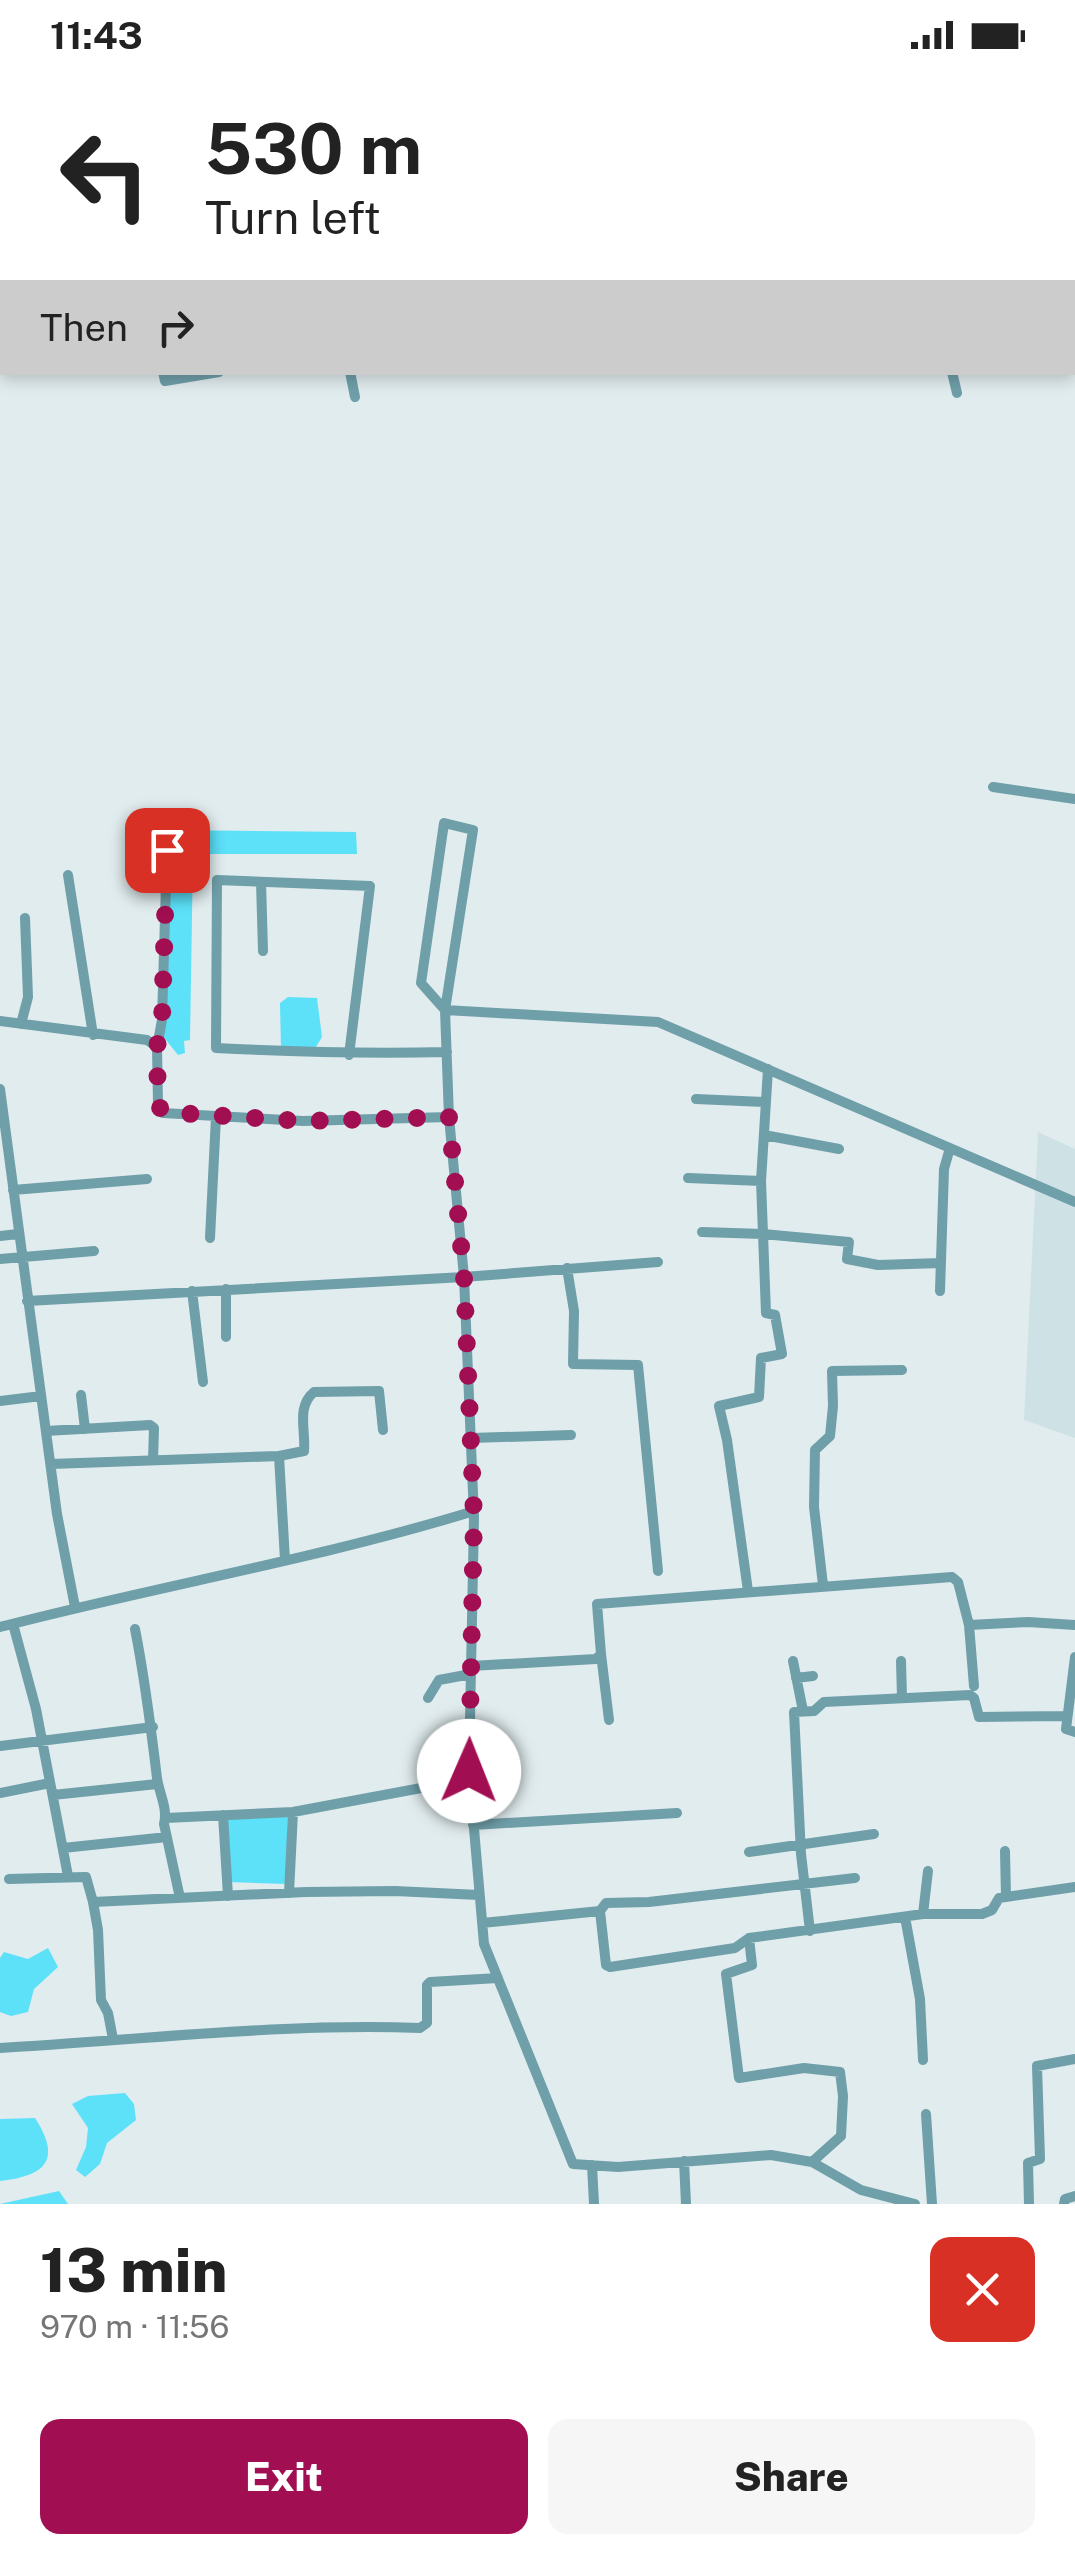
<!DOCTYPE html>
<meta charset="utf-8">
<style>
:root{--surface:#fff;--page:#f6f6f6;--text:#222;--muted:#767676;--accent:#a10e51}
body{margin:0;font-family:"Public Sans",sans-serif;background:var(--page);color:var(--text);height:100vh;display:flex;flex-direction:column;font-size:38px;white-space:nowrap}
*{box-sizing:border-box;margin:0}
p{font-size:32px;color:var(--muted)}
.icon{flex:none;width:55px;height:55px;fill:none;stroke:currentColor;stroke-width:2;stroke-linecap:round;stroke-linejoin:round}
.map{position:relative;height:2134px;overflow:hidden}
.sheet{display:flex;flex-direction:column;background:var(--surface);flex:1}
.sheet>*{flex:none}
.hud{position:absolute;left:0px;top:0px;width:1075px;height:305px;box-shadow:0 5px 15px #0003;background:#fff;color:var(--text);overflow:hidden}
.pin{position:absolute;display:grid;place-items:center;width:85px;height:85px;color:#fff;margin:-42px;border-radius:20px;box-shadow:0 5px 15px #0006}
.me{position:absolute;width:110px;margin:-55px;rotate:1deg;stroke-linejoin:round;filter:drop-shadow(0 0 8px #0008)}
.turn{display:flex;align-items:center;gap:35px;height:210px;padding:0 40px;font-size:45px}
.turn .icon{width:130px;height:130px;stroke-width:2.5}
.turn b{display:block;font-size:70px;line-height:85px}
.then{display:flex;align-items:center;height:95px;padding:0 40px;background:#0003;gap:20px;font-size:38px}
.round{display:grid;place-items:center;flex:none;width:105px;height:105px;border-radius:20px;background:var(--page)}
.headline{display:flex;align-items:center;justify-content:space-between;height:170px;padding:0 40px}
h1{font-size:60px;font-weight:800;line-height:75px}
.button{display:flex;gap:20px;margin-top:auto;padding:20px 40px}
.button a{flex:1;height:115px;border-radius:20px;background:var(--accent);color:#fff;font-size:40px;font-weight:800;line-height:115px;text-align:center}
.button a+a{background:var(--page);color:var(--text)}
.status{display:flex;justify-content:space-between;align-items:center;height:70px;padding:0 50px;background:var(--surface);direction:ltr}
.status svg{height:28px;fill:currentColor}
.map>svg:first-child{display:block}
.built{fill:#cee2e6}
.water{fill:#5ce1f9}
.lines{fill:none;stroke-linecap:round;stroke-linejoin:round}
.minor{stroke:#6f9fa9;stroke-width:10}
.route{stroke:#a10e51;stroke-width:18;stroke-dasharray:0 32.4}
</style>
<div class="status"><b>11:43</b><svg viewBox="0 0 49 12"><path d="M0 12V9h3v3zM5 12V6h3v6zM10 12V3h3v9zM15 12V0h3v12zM26 1h20v11H26zM47 4h2v5h-2z"/></svg></div>
<div class="map">
<svg width="1075" height="2134" viewBox="0 0 1075 2134">
<rect width="100%" height="100%" fill="#e1ecee"/>
<path class="built" d="M1038,1062L1075,1079V1368L1024,1350Z"/>
<path class="water" d="M174,760L356,762L357,784H193L190,970L184,971L185,983L178,985L162,965L168,763Z
M288,927L317,928L322,967L314,980L281,978L280,933Z
M288,1743L286,1814L228,1812L225,1745Z
M48,1878L58,1897L34,1919L28,1942L11,1946L0,1942V1888L4,1882L28,1889Z
M125,2023L134,2034L136,2050L107,2073L100,2094L85,2107L76,2100L86,2077L88,2058L72,2034L88,2026Z
M35,2048C63,2091 44,2106 0,2111V2049Z
M59,2121L68,2134H0Z"/>
<g class="lines">
<path class="minor" d="M373,0L374,2
M426,0L427,2
M506,0L507,2
M860,0V2
M0,2V21
M388,2L398,0
M480,2L492,0
M676,2L687,0
M0,52L2,61
M1072,82L1075,81
M1072,141L1075,156
M163,302L165,311L219,302
M350,302L355,327
M952,302L957,323
M993,717L1075,729
M444,753L473,760L445,940L421,913Z
M68,805L93,965
M261,812L263,881
M0,951L147,970L157,977L158,1035L163,1043L303,1051L449,1047
M21,954L28,927L25,848
M157,977L162,950L167,780
M349,985L370,816L217,810L216,978C294,982 369,984 447,982
M768,999L761,1111L763,1164L849,1172L847,1189L878,1195L941,1193
M0,1019L57,1444L75,1537
M696,1029L766,1032
M764,1065L839,1079
M688,1108L761,1111
M13,1120L147,1109
M702,1162L763,1164L766,1243L775,1245L782,1284L761,1288L759,1327L719,1336L727,1370L748,1521
M0,1166L18,1164
M210,1168L216,1047
M0,1189L94,1181
M567,1198L574,1241L573,1294L638,1295L658,1501
M226,1219V1267
M192,1221L203,1312
M940,1221L944,1099L950,1078
M27,1231L464,1207L658,1192
M81,1325L85,1359
M0,1331L41,1326
M46,1361L150,1355L154,1358L153,1390
M471,1368L571,1365
M279,1386L304,1381C306,1360 296,1337 314,1322L379,1321L383,1360
M51,1394L279,1386L285,1490
M823,1515L814,1437L815,1380L830,1366L833,1336L832,1301L902,1300
M13,1554L36,1639L68,1806
M969,1555L974,1616
M0,1557C157,1516 318,1489 474,1441
M135,1559C145,1609 151,1658 157,1708C159,1723 168,1738 164,1754L180,1828
M601,1584L609,1650
M1075,1587L1066,1659L1075,1662
M793,1591L803,1641
M901,1591L902,1628
M471,1596L596,1589L601,1584L597,1534L952,1507L958,1512L969,1555L1028,1552L1075,1555
M796,1608L813,1606
M428,1628L439,1610L471,1604
M0,1676L153,1657
M0,1723L50,1713
M53,1725L157,1714
M223,1745L228,1826
M166,1748L293,1742L469,1709
M473,1755L677,1743
M63,1778L167,1767
M1005,1781L1006,1827
M749,1782L874,1764
M9,1809L86,1807L93,1832
M289,1823L293,1742
M600,1841L606,1833L649,1832L855,1808
M923,1844L928,1801
M905,1847L920,1929L923,1990
M482,1853L600,1841L606,1895L610,1897L735,1878L749,1868L923,1844H982L992,1840L999,1828L1075,1817
M810,1861L801,1784L794,1642L814,1641L824,1632L970,1625L974,1628L979,1647L1067,1646
M749,1868L752,1895L726,1904L739,2008L804,1998L840,2002L843,2026L841,2066L812,2092
M113,1969L108,1943L101,1930L98,1860L93,1832L306,1822L395,1821L479,1825
M0,1978C140,1970 280,1953 420,1958L427,1953V1915L430,1912L498,1908
M926,2044L932,2134
M684,2091L686,2134
M592,2095L594,2134
M915,2134L861,2120L812,2092L771,2085L618,2097L573,2094L484,1874L469,1701L474,1447L464,1207L449,1047L445,940L658,952L1075,1132
M1029,2134L1028,2093L1040,2089L1037,1996L1075,1989
M1064,2134L1065,2129L1075,2126"/>
</g>
<g class="lines">
<path class="route" d="M167,780L162,950L157,977L158,1035L163,1042L303,1051L449,1047L464,1207L474,1447L469,1701"/>
</g>
</svg>
<div class="pin" style="left:167px;top:780px;background:#d93025"><svg class="icon" aria-label="arrive" viewBox="0 0 24 24"><path d="M6 21V4h12l-3 4 3 4H6"/></svg></div>
<svg class="me" style="left:469px;top:1701px" viewBox="-20 -20 40 40"><circle r="19" fill="#fff"/><path d="M0-13L10 11 0 6-10 11z" fill="#a10e51"/></svg>
<div class="hud">
<div class="turn"><svg class="icon" aria-label="left" viewBox="0 0 24 24"><path d="M17 20v-9H6M10 6l-5 5 5 5"/></svg><div><b>530 m</b>Turn left</div></div>
<div class="then">Then<svg class="icon" aria-label="right" viewBox="0 0 24 24"><path d="M7 20v-9h11M14 6l5 5-5 5"/></svg></div>
</div>
</div>
<section class="sheet">
<div class="headline"><div><h1>13 min</h1><p>970 m · 11:56</p></div><a class="round" style="background:#d93025;color:#fff"><svg class="icon" aria-label="close" viewBox="0 0 24 24"><path d="M6 6l12 12M18 6L6 18"/></svg></a></div>
<div class="button"><a>Exit</a><a>Share</a></div>
</section>
